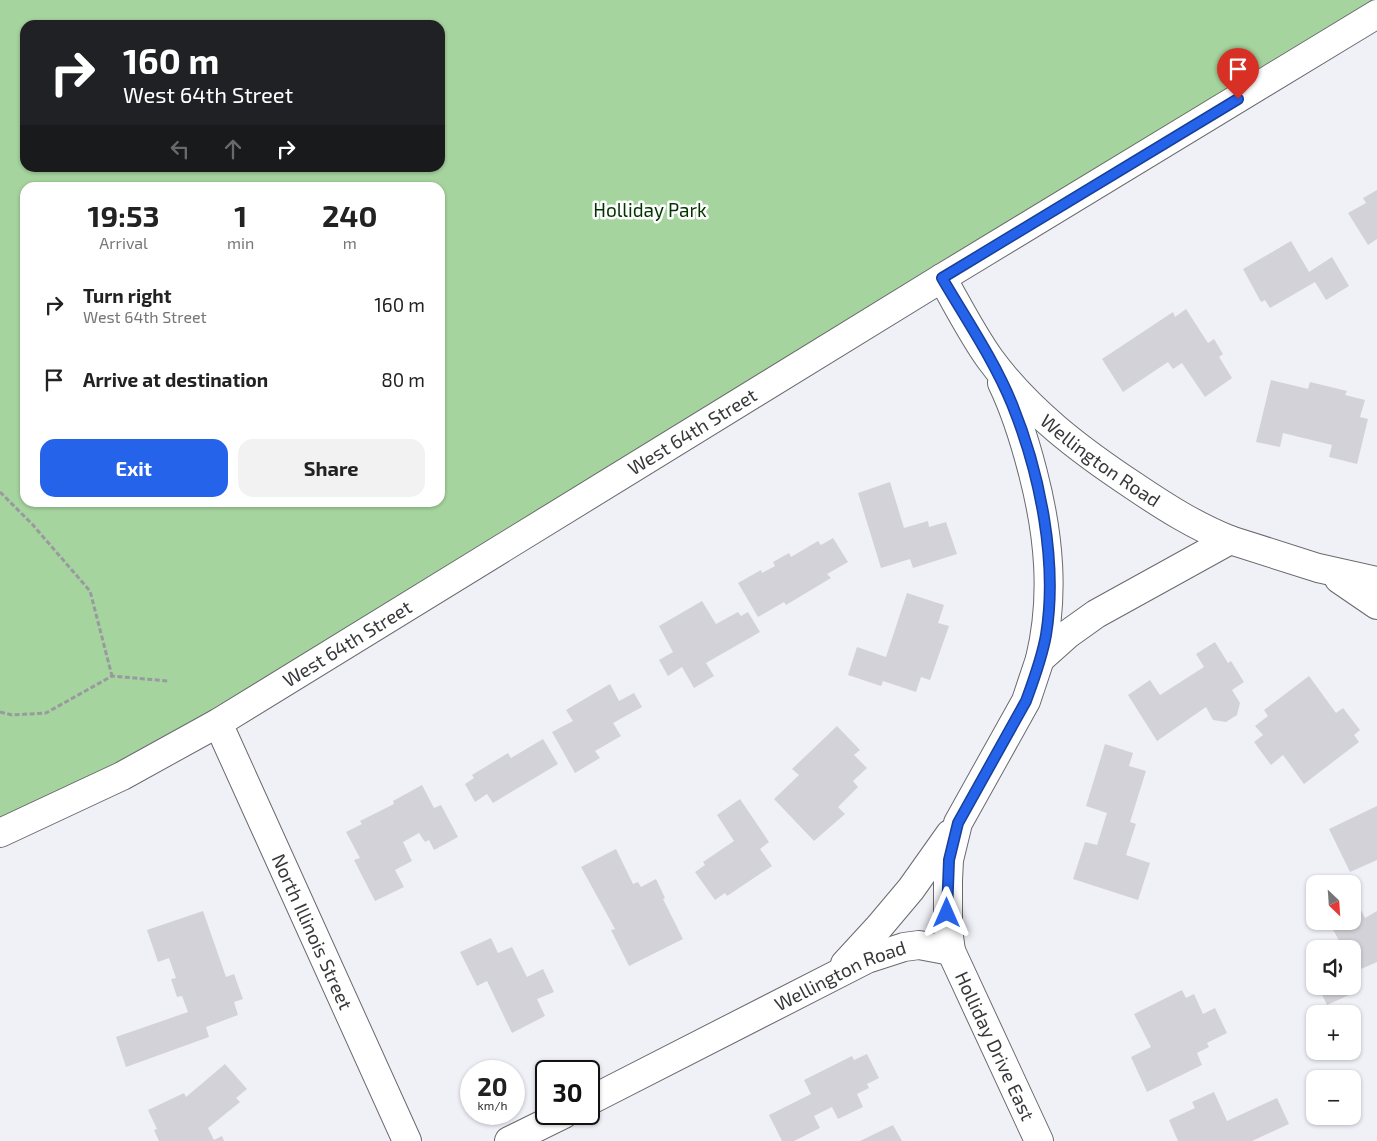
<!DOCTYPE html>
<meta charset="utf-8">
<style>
:root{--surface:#fff;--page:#f2f2f2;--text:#222;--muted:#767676;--accent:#2563eb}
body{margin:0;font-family:"Exo 2",sans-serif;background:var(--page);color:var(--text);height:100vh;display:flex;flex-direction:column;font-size:19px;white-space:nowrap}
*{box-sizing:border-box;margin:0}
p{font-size:16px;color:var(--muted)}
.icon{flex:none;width:28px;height:28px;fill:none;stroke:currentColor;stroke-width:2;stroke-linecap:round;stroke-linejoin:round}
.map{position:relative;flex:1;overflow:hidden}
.panel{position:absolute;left:20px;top:182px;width:425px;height:325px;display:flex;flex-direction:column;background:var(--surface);border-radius:15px;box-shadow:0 1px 4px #0004}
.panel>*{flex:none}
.hud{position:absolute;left:20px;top:20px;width:425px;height:152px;border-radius:15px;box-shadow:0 1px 4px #0004;background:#202124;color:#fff;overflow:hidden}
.needle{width:32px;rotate:155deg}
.fabs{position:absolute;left:1306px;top:875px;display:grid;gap:10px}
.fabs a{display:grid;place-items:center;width:55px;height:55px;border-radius:10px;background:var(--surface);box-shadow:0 1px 4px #0004;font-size:25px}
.speed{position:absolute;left:460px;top:1060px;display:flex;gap:10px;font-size:25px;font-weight:700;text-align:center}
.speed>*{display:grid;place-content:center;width:65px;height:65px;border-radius:50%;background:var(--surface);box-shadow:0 1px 4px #0004;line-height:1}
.speed small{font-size:12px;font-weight:400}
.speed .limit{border:2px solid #111;border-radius:8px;background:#fff;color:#111}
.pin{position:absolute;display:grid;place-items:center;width:42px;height:42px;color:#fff;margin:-51px -21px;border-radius:50% 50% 50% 0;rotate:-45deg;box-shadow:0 0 5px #0007}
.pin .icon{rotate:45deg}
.me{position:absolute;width:55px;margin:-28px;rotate:0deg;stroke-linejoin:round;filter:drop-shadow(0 0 4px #0008)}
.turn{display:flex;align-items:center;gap:18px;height:105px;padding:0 20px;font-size:22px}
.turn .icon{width:65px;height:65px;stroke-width:2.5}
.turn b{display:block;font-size:35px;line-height:42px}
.lanes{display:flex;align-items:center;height:48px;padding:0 20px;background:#0003;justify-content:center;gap:25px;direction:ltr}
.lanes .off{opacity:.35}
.eta{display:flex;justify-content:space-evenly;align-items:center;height:85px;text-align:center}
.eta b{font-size:30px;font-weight:700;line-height:35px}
.cta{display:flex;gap:10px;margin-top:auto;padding:10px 20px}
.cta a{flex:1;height:58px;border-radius:15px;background:var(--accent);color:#fff;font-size:20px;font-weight:700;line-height:58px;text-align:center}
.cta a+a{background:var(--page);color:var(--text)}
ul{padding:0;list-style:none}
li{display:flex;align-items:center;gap:15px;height:75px;padding:0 20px}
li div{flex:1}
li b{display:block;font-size:19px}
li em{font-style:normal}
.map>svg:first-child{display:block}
.green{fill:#a6d49e;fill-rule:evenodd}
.building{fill:#d2d2d8}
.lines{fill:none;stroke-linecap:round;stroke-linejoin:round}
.street-casing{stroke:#69696f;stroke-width:30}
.path{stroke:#999a9f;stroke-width:3;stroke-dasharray:5 2.5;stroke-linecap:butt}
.street{stroke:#fff;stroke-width:28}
.route-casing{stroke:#184099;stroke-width:12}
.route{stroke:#2563eb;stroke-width:9}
.labels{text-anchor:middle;stroke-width:5;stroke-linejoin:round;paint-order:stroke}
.park-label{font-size:19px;fill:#023400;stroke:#fefefe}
.street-label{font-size:19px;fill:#37383a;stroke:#fefefe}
</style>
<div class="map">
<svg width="1377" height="1141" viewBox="0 0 1377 1141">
<rect width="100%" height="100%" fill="#f0f0f7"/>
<path class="green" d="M0,0H1377V13L218,723L0,827ZM25,25H440V168H25ZM25,188H440V502H25Z"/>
<path class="building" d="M1377,190V239L1368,245L1348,213L1366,203L1363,198Z
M1291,241L1309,272L1332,257L1349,286L1326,300L1315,282L1270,308L1265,300L1261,302L1243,269Z
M1186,309L1208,343L1214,339L1223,354L1219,357L1232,378L1205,397L1182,363L1173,369L1168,362L1123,392L1102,359L1173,312L1175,317Z
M1271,380L1308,389L1310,382L1347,391L1345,395L1365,400L1360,417L1368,419L1357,464L1329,457L1332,445L1283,433L1280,447L1256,442Z
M890,482L904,528L928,521L929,527L946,522L957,554L913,568L910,559L881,568L858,493Z
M833,538L848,562L827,574L831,578L786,605L784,602L758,617L738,583L761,570L762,573L775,566L773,562L789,553L791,557L818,541L821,545Z
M907,593L944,605L938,623L949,626L930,680L921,677L916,692L883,681L881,686L848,675L857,647L886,657Z
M702,601L716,624L738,612L741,616L748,612L760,632L706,663L714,676L694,688L682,667L668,676L659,660L673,652L659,626Z
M1215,642L1228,663L1231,661L1244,682L1232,690L1240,703L1237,715L1226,722L1213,720L1206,707L1157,741L1128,695L1150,680L1160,695L1204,667L1196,654Z
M1309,676L1336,713L1343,708L1360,730L1354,735L1359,742L1304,784L1283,755L1271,765L1254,742L1263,735L1255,726L1268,716L1264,710Z
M610,684L619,701L634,693L642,707L613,723L621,736L595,751L600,758L575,773L552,732L573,721L566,710Z
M837,726L860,750L854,755L867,768L853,781L858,787L838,807L845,814L814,841L774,799L799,775L792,769Z
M543,739L558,764L493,803L487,794L475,802L465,784L474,778L472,775L508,753L511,758Z
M1105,744L1133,753L1129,766L1146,771L1130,822L1136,824L1126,855L1150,863L1138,900L1073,879L1085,842L1097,845L1107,813L1086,806Z
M422,785L434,808L441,805L458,837L434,850L429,840L425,842L419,833L403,842L412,861L395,870L404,887L375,901L354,860L360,858L346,832L362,824L360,821L394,804L393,801Z
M740,799L769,842L760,849L772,866L727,896L725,893L715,900L695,872L705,865L703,862L734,841L717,815Z
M1377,806V860L1350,872L1329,829Z
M616,849L633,884L638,882L641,887L656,879L665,898L663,899L683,939L629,966L611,930L615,929L581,867Z
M1360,908L1365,918L1377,911V962L1352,973V949H1337L1342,946L1330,924L1335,921H1352V912Z
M203,911L226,977L234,974L243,999L234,1002L238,1015L206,1027L209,1037L126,1067L116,1037L188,1012L182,996L177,997L171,979L176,978L169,958L158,962L147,930Z
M491,938L498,953L512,947L527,977L543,969L554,992L537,999L545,1016L512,1033L487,981L477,986L460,952Z
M1352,975L1360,990L1327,1005L1318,986H1352Z
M1182,990L1186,998L1194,994L1203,1014L1215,1008L1227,1033L1207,1043L1209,1047L1197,1053L1202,1065L1147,1092L1131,1057L1151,1047L1134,1014Z
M867,1054L879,1078L867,1084L869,1088L857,1094L863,1107L838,1119L832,1107L814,1116L820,1128L794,1141H782L769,1115L811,1094L804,1080L852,1056L854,1060Z
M225,1064L247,1089L236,1098L240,1102L208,1128L214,1140L222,1136L224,1141H159L154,1130L157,1129L148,1110L184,1093L186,1097Z
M1214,1092L1227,1121L1277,1098L1289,1124L1252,1141H1178L1169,1120L1195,1108L1192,1102Z
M893,1125L902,1141H860Z"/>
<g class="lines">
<defs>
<g id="street">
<path id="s1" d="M942,278C957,304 972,334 990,359C1028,411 1081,451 1134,486C1165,507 1195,526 1230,540"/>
<path d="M1002,383C1016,412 1025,442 1033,473C1049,535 1055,596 1040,659"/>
<path d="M1339,579L1377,605"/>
<path id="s2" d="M218,723L407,1141"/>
<path id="s3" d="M0,833L122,776L218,723L942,278L1377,14"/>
<path d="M845,964L879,927L911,889L950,834"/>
<path id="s4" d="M589,1101L867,959L904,947L919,945L951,951"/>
<path d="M509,1141L564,1114"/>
<path d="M1039,1141L951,951L948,929V880L949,860L958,823L1026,701L1040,659L1068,634L1096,614L1230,540L1318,568L1377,581"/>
</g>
</defs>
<use href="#street" class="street-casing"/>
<path class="path" d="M0,492L32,524L90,591L112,676
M0,712L12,715L46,713L112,676L168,681"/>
<use href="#street" class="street"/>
</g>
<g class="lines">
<defs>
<path id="route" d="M947,913L949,860L958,823L1026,701C1034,679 1042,658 1046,635C1058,562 1040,473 1012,404C994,360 966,319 942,278L1238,99"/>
</defs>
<use href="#route" class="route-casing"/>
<use href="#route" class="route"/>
</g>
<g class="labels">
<g class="park-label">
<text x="650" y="217">Holliday Park</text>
</g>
<g class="street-label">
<text dy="7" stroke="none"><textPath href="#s3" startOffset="801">West 64th Street</textPath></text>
<text dy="7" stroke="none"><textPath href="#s1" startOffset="245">Wellington Road</textPath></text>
<text dy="7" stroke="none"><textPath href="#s3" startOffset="396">West 64th Street</textPath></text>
<text dy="7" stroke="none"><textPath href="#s2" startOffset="229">North Illinois Street</textPath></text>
<text dy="7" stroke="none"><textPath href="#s4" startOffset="281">Wellington Road</textPath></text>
<text transform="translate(995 1046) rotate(65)" y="7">Holliday Drive East</text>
</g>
</g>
</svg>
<div class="fabs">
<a><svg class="needle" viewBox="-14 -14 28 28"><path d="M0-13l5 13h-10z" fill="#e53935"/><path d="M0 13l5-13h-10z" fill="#767676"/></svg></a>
<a><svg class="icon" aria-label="sound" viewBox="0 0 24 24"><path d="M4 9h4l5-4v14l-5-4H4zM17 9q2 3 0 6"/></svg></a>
<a>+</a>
<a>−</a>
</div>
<div class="speed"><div>20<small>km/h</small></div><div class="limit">30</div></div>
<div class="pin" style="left:1238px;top:99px;background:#d93025"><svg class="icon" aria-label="arrive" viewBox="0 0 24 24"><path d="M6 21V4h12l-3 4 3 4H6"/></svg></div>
<svg class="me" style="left:947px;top:913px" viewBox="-20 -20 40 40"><path d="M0-17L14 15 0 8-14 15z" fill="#2563eb" stroke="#fff" stroke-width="4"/></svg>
<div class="hud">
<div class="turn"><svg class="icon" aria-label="right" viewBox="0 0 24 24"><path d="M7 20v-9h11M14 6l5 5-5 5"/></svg><div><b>160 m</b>West 64th Street</div></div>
<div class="lanes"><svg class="icon off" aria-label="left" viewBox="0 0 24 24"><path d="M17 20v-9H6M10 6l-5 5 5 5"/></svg><svg class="icon off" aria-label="ahead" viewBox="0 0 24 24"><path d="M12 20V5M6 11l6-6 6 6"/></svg><svg class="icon" aria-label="right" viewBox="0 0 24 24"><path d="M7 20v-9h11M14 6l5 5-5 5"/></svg></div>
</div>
<section class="panel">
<div class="eta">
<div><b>19:53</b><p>Arrival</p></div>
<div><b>1</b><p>min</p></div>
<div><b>240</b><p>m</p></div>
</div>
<ul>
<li><svg class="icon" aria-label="right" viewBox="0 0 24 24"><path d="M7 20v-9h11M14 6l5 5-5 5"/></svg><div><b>Turn right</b><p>West 64th Street</p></div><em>160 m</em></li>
<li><svg class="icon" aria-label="arrive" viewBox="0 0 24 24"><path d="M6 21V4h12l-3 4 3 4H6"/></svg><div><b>Arrive at destination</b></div><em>80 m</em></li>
</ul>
<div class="cta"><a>Exit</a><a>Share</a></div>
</section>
</div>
